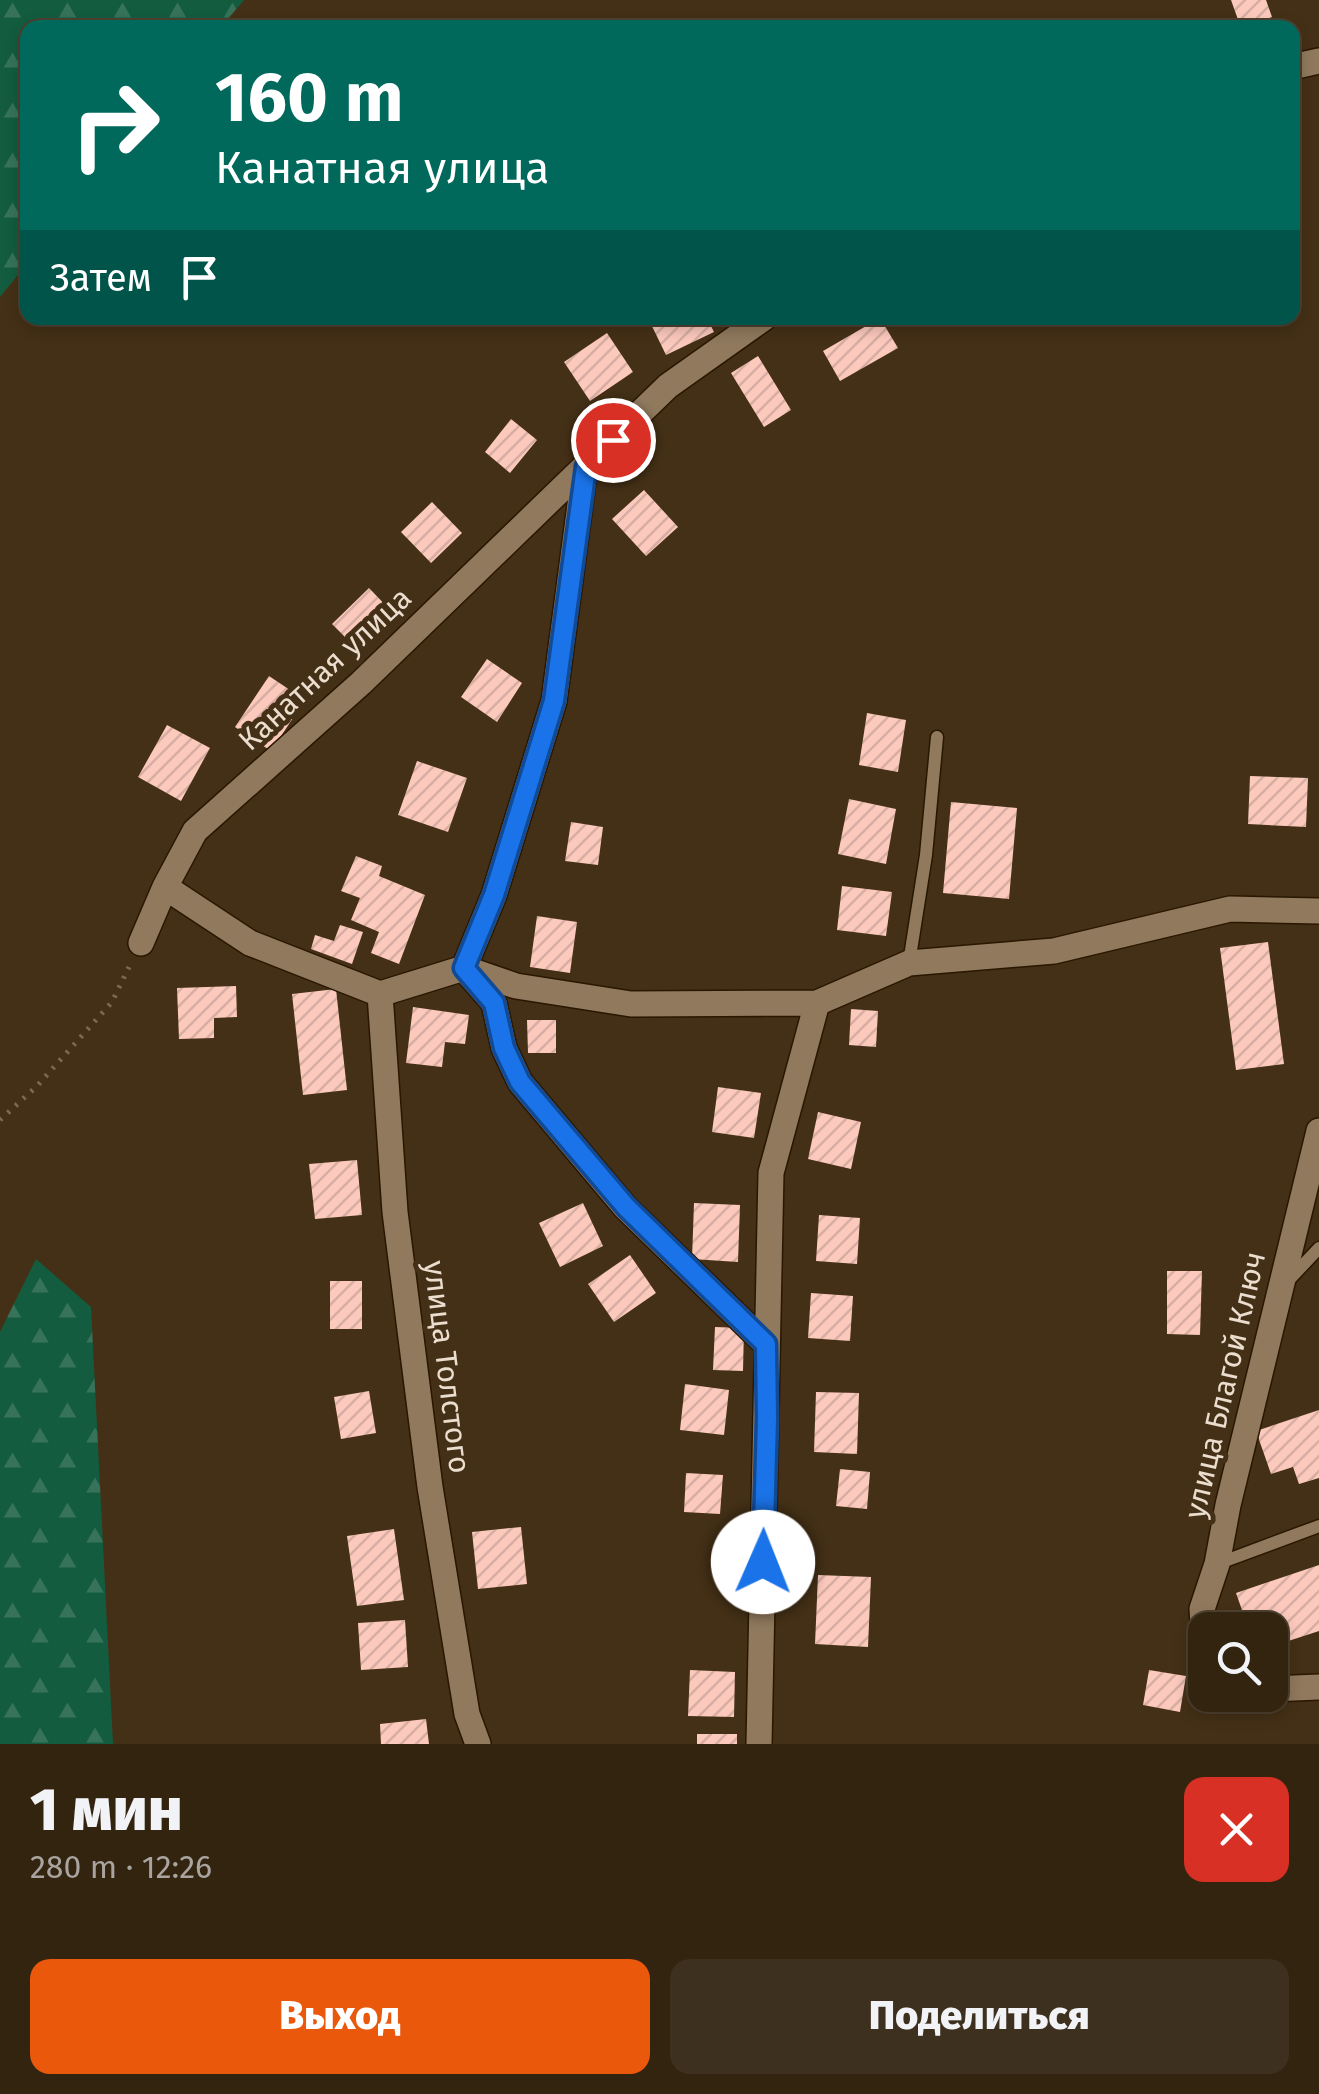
<!DOCTYPE html>
<html lang="ru">
<meta charset="utf-8">
<style>
:root{--surface:#332410;--page:#3e301e;--text:#f1f3f6;--muted:#a9a49f;--line:#4e4130;--accent:#ea580c}
body{margin:0;font-family:"Fira Sans",sans-serif;background:var(--page);color:var(--text);height:100vh;display:flex;flex-direction:column;font-size:38px;white-space:nowrap}
*{box-sizing:border-box;margin:0}
p{font-size:32px;color:var(--muted)}
.icon{flex:none;width:55px;height:55px;fill:none;stroke:currentColor;stroke-width:2;stroke-linecap:round;stroke-linejoin:round}
.map{position:relative;height:1744px;overflow:hidden}
.panel{display:flex;flex-direction:column;background:var(--surface);flex:1}
.panel>*{flex:none}
.banner{position:absolute;left:20px;top:20px;width:1280px;height:305px;border-radius:20px;box-shadow:0 5px 15px #0003,0 0 0 2px var(--line);background:#00695c;color:#fff;overflow:hidden}
.tools{position:absolute;left:1188px;top:1612px;display:grid;gap:20px}
.tools a{display:grid;place-items:center;width:100px;height:100px;border-radius:20px;background:var(--surface);box-shadow:0 5px 15px #0003,0 0 0 2px var(--line);font-size:50px}
.pin{position:absolute;display:grid;place-items:center;width:85px;height:85px;color:#fff;margin:-42px;border:5px solid #fff;border-radius:50%;box-shadow:0 2px 10px #0007}
.me{position:absolute;width:110px;margin:-55px;rotate:1deg;stroke-linejoin:round;filter:drop-shadow(0 0 8px #0008)}
.turn{display:flex;align-items:center;gap:35px;height:210px;padding:0 30px;font-size:45px}
.turn .icon{width:130px;height:130px;stroke-width:2.5}
.turn b{display:block;font-size:70px;line-height:85px}
.then{display:flex;align-items:center;height:95px;padding:0 30px;background:#0003;gap:20px;font-size:38px}
.round{display:grid;place-items:center;flex:none;width:105px;height:105px;border-radius:20px;background:var(--page)}
.overview{display:flex;align-items:center;justify-content:space-between;height:170px;padding:0 30px}
h1{font-size:60px;font-weight:800;line-height:75px}
.cta{display:flex;gap:20px;margin-top:auto;padding:20px 30px}
.cta a{flex:1;height:115px;border-radius:20px;background:var(--accent);color:#fff;font-size:40px;font-weight:800;line-height:115px;text-align:center}
.cta a+a{background:var(--page);color:var(--text)}
.map>svg:first-child{display:block}
.forest{fill:url(#forest-firs)}
.building{fill:url(#building-hatch)}
.lines{fill:none;stroke-linecap:round;stroke-linejoin:round}
.service-casing{stroke:#2a1700;stroke-width:15}
.minor-casing{stroke:#2a1700;stroke-width:28}
.path{stroke:#7b6a53;stroke-width:5;stroke-dasharray:2.5 8;stroke-linecap:butt}
.service{stroke:#90795d;stroke-width:12}
.minor{stroke:#90795d;stroke-width:25}
.route-casing{stroke:#114b97;stroke-width:25}
.route{stroke:#1a73e8;stroke-width:18}
.labels{text-anchor:middle;stroke-width:10;stroke-linejoin:round;paint-order:stroke}
.street-label{font-size:30px;fill:#ebdecf;stroke:#443016}
</style>
<div class="map">
<svg width="1319" height="1744" viewBox="0 0 1319 1744">
<defs>
<pattern id="forest-firs" width="22" height="20" patternUnits="userSpaceOnUse" patternTransform="scale(2.5)"><rect width="22" height="20" fill="#135c3f"/><path d="M5 1l3.5 6h-7zM16 11l3.5 6h-7z" fill="#36735a"/></pattern>
<pattern id="building-hatch" width="6" height="6" patternUnits="userSpaceOnUse" patternTransform="scale(2.5)"><rect width="6" height="6" fill="#fcc9bd"/><path d="M-1 1l2-2M0 6l6-6M5 7l2-2" fill="none" stroke="#d8aea4"/></pattern>
</defs>
<rect width="100%" height="100%" fill="#443016"/>
<path class="forest" d="M0,0H244L221,27L28,28L27,264L0,297Z
M36,1259L91,1307L113,1744H0V1332Z"/>
<path class="building" d="M1231,0H1266L1272,17L1241,28Z
M648,318H707L714,332L666,355Z
M880,318L898,348L840,381L823,351Z
M607,333L633,372L590,401L564,362Z
M758,356L791,410L764,427L731,373Z
M511,419L537,440L510,473L485,452Z
M644,490L678,527L646,556L612,519Z
M432,502L462,533L431,563L401,532Z
M369,588L395,615L359,651L332,624Z
M487,659L522,683L497,722L461,697Z
M269,676L305,700L271,751L235,727Z
M867,713L906,720L898,772L859,765Z
M167,725L210,748L181,801L138,777Z
M417,761L467,778L448,832L398,815Z
M1250,776L1308,778L1306,827L1248,824Z
M849,799L896,809L886,864L838,854Z
M951,802L1017,808L1009,899L943,893Z
M571,822L603,827L598,865L565,861Z
M356,856L382,866L379,876L425,895L399,964L371,953L379,932L351,920L360,898L341,891Z
M842,886L892,892L886,936L837,930Z
M537,916L577,922L570,973L530,967Z
M340,925L363,932L352,964L311,949L315,935L334,941Z
M1268,942L1284,1064L1236,1070L1220,948Z
M236,986L237,1017L214,1018V1038L179,1039L177,988Z
M336,989L347,1090L303,1095L292,994Z
M413,1007L469,1015L465,1044L445,1042L442,1067L406,1063Z
M851,1009L878,1011L876,1047L849,1045Z
M527,1020H556V1053H528Z
M718,1087L761,1093L754,1138L712,1132Z
M818,1112L861,1122L851,1169L808,1159Z
M357,1160L362,1215L315,1219L309,1164Z
M583,1203L603,1246L560,1267L539,1223Z
M694,1203L740,1205L738,1262L692,1259Z
M819,1215L860,1218L857,1264L816,1261Z
M630,1255L656,1293L614,1322L588,1284Z
M1167,1271H1202L1200,1335L1167,1334Z
M330,1281H362V1329H330Z
M811,1293L853,1296L850,1341L808,1338Z
M715,1327L744,1328L743,1371L713,1370Z
M685,1384L729,1390L724,1435L680,1430Z
M369,1391L376,1433L341,1439L334,1397Z
M816,1392L859,1393L857,1454L814,1452Z
M1319,1410V1478L1299,1484L1293,1467L1271,1474L1256,1431Z
M840,1469L870,1472L867,1509L836,1506Z
M686,1473L723,1475L720,1514L684,1512Z
M521,1527L527,1584L478,1589L472,1532Z
M394,1529L404,1600L357,1606L347,1536Z
M1319,1565V1631L1270,1647V1630H1249L1236,1593Z
M818,1575L871,1577L868,1647L815,1644Z
M405,1620L408,1667L361,1670L358,1623Z
M690,1670L735,1672L734,1717L688,1716Z
M1149,1670L1186,1676L1180,1712L1143,1705Z
M426,1719L429,1744H381L380,1724Z
M697,1734H737V1744H697Z"/>
<g class="lines">
<defs>
<path id="service" d="M909,963L926,855L937,737
M1287,1282L1319,1248
M1217,1564L1319,1526"/>
<path id="minor" d="M1292,67L1319,61
M165,887L250,943L380,994L464,968L516,986L631,1004L817,1003L909,963L1054,951L1230,909L1319,911
M141,943L165,887L195,831L361,683L668,386L764,318
M464,968L494,895L554,701L585,467
M467,972L494,1003L504,1048L520,1082L625,1207L766,1344
M380,994L395,1212L430,1487L467,1714L478,1744
M1205,1654L1202,1609L1217,1564L1228,1505L1319,1131
M1270,1689L1319,1687
M759,1744L771,1173L817,1003"/>
</defs>
<use href="#service" class="service-casing"/>
<use href="#minor" class="minor-casing"/>
<path class="path" d="M0,1120L37,1086L112,1002L129,967"/>
<use href="#service" class="service"/>
<use href="#minor" class="minor"/>
</g>
<g class="lines">
<defs>
<path id="route" d="M613,440L586,467L554,701L494,895L464,968L494,1003L504,1048L520,1082L626,1207L766,1344L767,1418L763,1562"/>
</defs>
<use href="#route" class="route-casing"/>
<use href="#route" class="route"/>
</g>
<g class="labels">
<g class="street-label">
<text transform="translate(325 669) rotate(-43)" y="10">Канатная улица</text>
<text transform="translate(447 1367) rotate(83)" y="10">улица Толстого</text>
<text transform="translate(1225 1385) rotate(-77)" y="10">улица Благой Ключ</text>
</g>
</g>
</svg>
<div class="tools">
<a><svg class="icon" aria-label="search" viewBox="0 0 24 24"><circle cx="10" cy="10" r="6"/><path d="M15 15l6 6"/></svg></a>
</div>
<div class="pin" style="left:613px;top:440px;background:#d93025"><svg class="icon" aria-label="arrive" viewBox="0 0 24 24"><path d="M6 21V4h12l-3 4 3 4H6"/></svg></div>
<svg class="me" style="left:763px;top:1562px" viewBox="-20 -20 40 40"><circle r="19" fill="#fff"/><path d="M0-13L10 11 0 6-10 11z" fill="#1a73e8"/></svg>
<div class="banner">
<div class="turn"><svg class="icon" aria-label="right" viewBox="0 0 24 24"><path d="M7 20v-9h11M14 6l5 5-5 5"/></svg><div><b>160 m</b>Канатная улица</div></div>
<div class="then">Затем<svg class="icon" aria-label="arrive" viewBox="0 0 24 24"><path d="M6 21V4h12l-3 4 3 4H6"/></svg></div>
</div>
</div>
<section class="panel">
<div class="overview"><div><h1>1 мин</h1><p>280 m · 12:26</p></div><a class="round" style="background:#d93025;color:#fff"><svg class="icon" aria-label="close" viewBox="0 0 24 24"><path d="M6 6l12 12M18 6L6 18"/></svg></a></div>
<div class="cta"><a>Выход</a><a>Поделиться</a></div>
</section>
